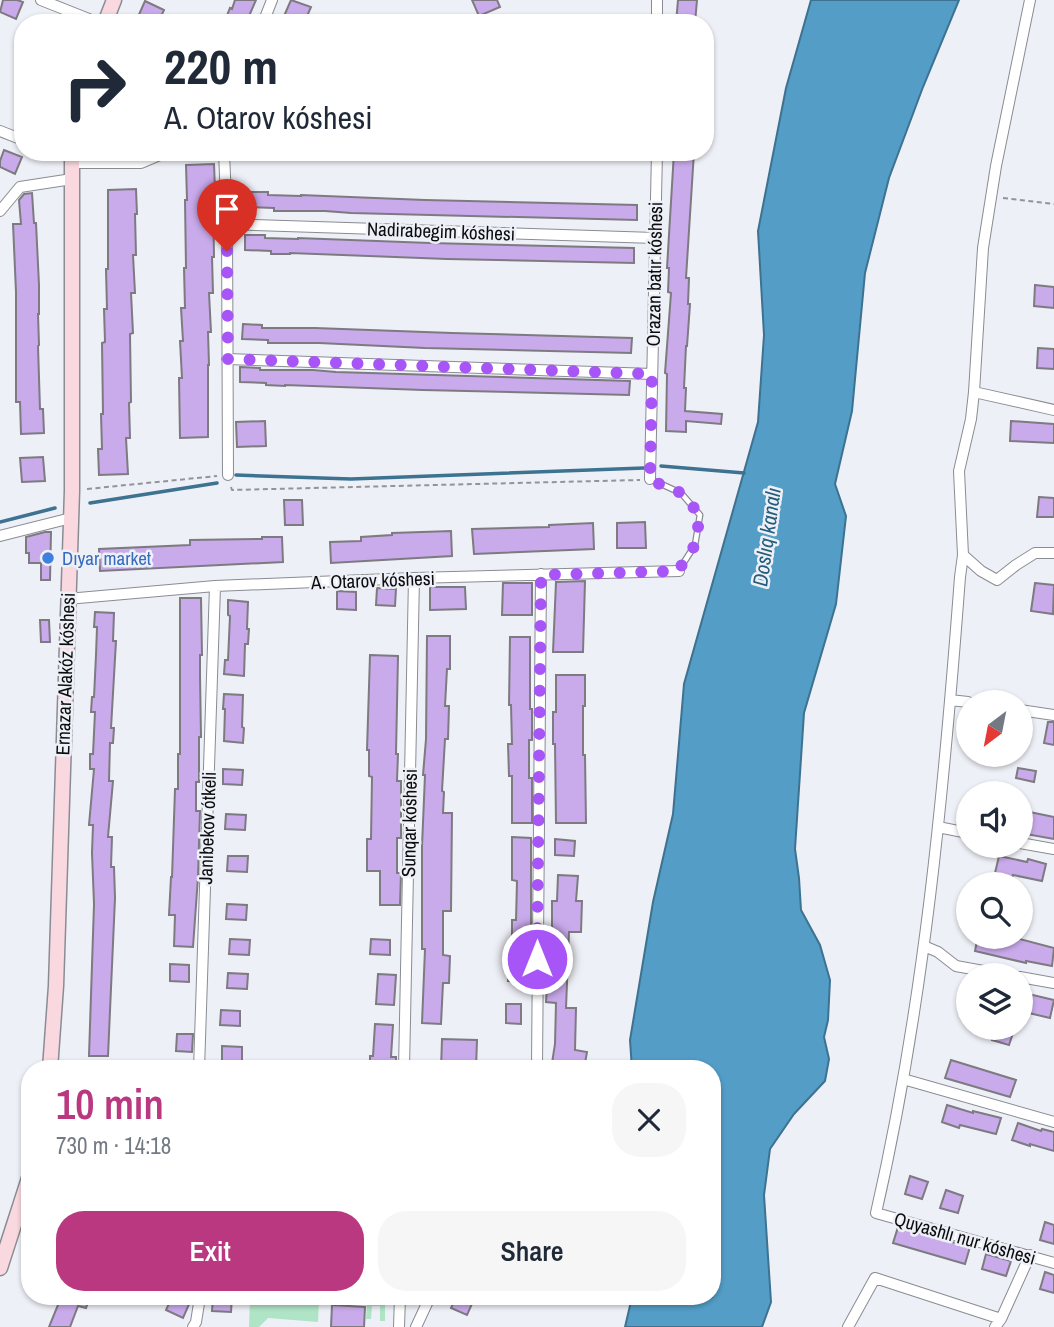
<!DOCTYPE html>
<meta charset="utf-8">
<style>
:root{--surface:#fff;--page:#f6f6f7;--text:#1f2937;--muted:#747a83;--accent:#ba3880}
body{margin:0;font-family:"Archivo Narrow",sans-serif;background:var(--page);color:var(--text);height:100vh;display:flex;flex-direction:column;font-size:26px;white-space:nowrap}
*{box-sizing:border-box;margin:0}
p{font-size:23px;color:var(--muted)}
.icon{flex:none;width:38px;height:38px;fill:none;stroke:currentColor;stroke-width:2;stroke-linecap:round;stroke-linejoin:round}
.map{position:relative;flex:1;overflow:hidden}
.drawer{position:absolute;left:21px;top:1060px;width:700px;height:245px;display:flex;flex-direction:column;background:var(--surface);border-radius:28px;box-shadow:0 2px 5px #0004}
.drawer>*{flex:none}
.hud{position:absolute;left:14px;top:14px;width:700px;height:147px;border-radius:28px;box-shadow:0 2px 5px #0004;background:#fff;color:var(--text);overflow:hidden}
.needle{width:46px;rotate:212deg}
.buttons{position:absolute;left:956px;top:690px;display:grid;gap:14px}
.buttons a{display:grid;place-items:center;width:77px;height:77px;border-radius:50%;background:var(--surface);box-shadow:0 2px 5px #0004;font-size:35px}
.pin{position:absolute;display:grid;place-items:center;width:60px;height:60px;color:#fff;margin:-72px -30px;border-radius:50% 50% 50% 0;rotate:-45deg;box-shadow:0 0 7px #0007}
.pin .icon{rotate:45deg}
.me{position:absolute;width:77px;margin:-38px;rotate:0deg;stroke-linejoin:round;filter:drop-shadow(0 0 5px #0008)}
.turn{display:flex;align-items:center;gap:24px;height:147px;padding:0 35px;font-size:32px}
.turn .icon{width:91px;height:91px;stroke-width:2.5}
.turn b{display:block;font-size:49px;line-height:60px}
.round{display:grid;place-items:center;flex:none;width:74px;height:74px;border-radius:28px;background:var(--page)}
.headline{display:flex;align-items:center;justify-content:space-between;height:119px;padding:0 35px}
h1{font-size:42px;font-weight:600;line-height:52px;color:var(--accent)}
.action{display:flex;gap:14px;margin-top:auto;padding:14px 35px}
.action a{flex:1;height:80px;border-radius:28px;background:var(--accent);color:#fff;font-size:28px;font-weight:600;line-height:80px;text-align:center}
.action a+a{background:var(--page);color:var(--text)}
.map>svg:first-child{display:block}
.green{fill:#afe4c7}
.water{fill:#539dc7;stroke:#3d7290;stroke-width:2}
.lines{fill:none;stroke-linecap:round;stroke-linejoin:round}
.stream{stroke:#3d7290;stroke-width:3.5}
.building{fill:#c9aaeb;stroke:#7d7a80;stroke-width:2}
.service-casing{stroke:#8a8c93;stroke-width:7}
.minor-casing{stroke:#8a8c93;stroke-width:12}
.secondary-casing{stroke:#8a8c93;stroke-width:17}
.path{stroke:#929499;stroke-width:2;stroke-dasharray:5 3.5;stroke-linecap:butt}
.service{stroke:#fff;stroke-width:4.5}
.minor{stroke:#fff;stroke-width:10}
.secondary{stroke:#fad8e0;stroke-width:14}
.route{stroke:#a855f7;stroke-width:12;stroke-dasharray:0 21.6}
.shop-dot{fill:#3f7fe0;stroke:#eef0f7;stroke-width:2.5}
.labels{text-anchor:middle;stroke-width:5;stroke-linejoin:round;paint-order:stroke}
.street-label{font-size:19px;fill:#0b0c0e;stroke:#eef0f7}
.shop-label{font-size:19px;fill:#366cbe;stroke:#eef0f7;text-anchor:start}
.water-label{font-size:21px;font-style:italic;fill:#255d7b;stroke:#eef0f7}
</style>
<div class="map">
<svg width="1054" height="1327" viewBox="0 0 1054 1327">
<rect width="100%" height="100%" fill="#eef0f7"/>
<path class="green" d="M250,1297H385V1321H380V1306H372L371,1319H366L367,1301L319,1300L318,1322L268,1318L259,1327H249Z"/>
<path class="water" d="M811,0H959L923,87L889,178L865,273L852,411L835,484L846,516L836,604L804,713L795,849L799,878L801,910L820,945L830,980L828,1020L824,1037L829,1059L825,1081L794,1114L770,1149L764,1195L771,1302L762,1327H625L632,1297H712V1069H632L630,1040L653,902L673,814L684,684L758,422L764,335L758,231L786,88Z"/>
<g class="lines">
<path class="stream" d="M661,466L744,473
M236,475L351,479L644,468
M90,503L217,483
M0,522L55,508"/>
</g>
<path class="building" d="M3,0H17L23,2L16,19L0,12Z
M235,0H256L246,23H224L230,8L232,9Z
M291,0L311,7L304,23H300L284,16Z
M472,0H497L500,7L479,16Z
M678,0H697L695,23H676Z
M145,1L164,10L158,23H147L137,19Z
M4,150L22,157L15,174L0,167V161Z
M674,152H694L686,278H689L688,304H690L687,346H686L684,388H686L685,411L722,414L721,424L686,421V432L666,431L667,374L665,373L671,293L668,292L669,268H667Z
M214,164L215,189H213L214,257H212L213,293H209L211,332H208L209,365H208V437L180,438L179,378H182L180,341H183L181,308H185L184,268H186L185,200H187L186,165Z
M136,189L137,214H135L136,255H133L135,293H131L133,333L130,334L131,402L129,403L130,438H126L128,474L99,475L98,449H102L101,414H103L102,343L105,342L104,309H107L106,269H108V190Z
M248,192H268V195L301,196V195L425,200L637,205V220L351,213L325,211H274V208L248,207Z
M32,193L34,223H36L39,285V314H38L39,345L38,346L40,409H43L44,433L21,434L20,402H16V292L13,224H21L19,200L24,194Z
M245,235H265V238L298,239V238L430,243L634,248V263L447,259L290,253V254H271V251L245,250Z
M1035,285L1054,287V308L1034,306Z
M243,324L262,325V328H315L452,333L632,338L631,353L425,348L319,343H268V340L242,339Z
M1038,348L1054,349V369L1037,368Z
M240,367L260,368V370H313L336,372L630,381L629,395L423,390L285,385V386L266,385V383L240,382Z
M265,421L266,446L237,447L236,422Z
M1011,421L1054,424V443L1010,441Z
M43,457L45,481L22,482L20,458Z
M1039,497L1054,498V517H1037Z
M284,500H302L303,525H285Z
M645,522L646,548H617V523Z
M593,523L594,549L474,554L472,529L549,527V525Z
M451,531L452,556L331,563L330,542L361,541V537L392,535V533Z
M45,532H51L50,580H41V563H29V553H26V537Z
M262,537H282L283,562L100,571L99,549L190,545V540L262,539Z
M585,581L583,652H553L556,582Z
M503,583H532V615H502Z
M1035,583L1054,585L1053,614L1031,611Z
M430,587H465L466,609L430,610Z
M377,588L396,589L395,606L376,605Z
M337,591L356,592V610L337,609Z
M180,598H201L202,655H200V676L201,737H199V782H196V811H200L198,877L193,947L174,946L175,915H169L171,877H172L175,789H178V754H180Z
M228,600L248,602L247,629H249L248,644H245L244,676L224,674L225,660H228L230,616L228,615Z
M95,612L114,613L113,641H116L111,728H114L113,743H110L109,781H113L108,837H112L111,867H114L115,898L108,1056H89L94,904L92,853L93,825H89L94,769H90V754H93L95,712H91L92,697H94L96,655L97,627H94Z
M40,620H49L50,642H41Z
M427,636H450V669H447L445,706H449L448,739H445L442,791L444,792L443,813H452L451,911H443V955L450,956L449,983H443L441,1024L422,1023L425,949H422V846L425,775H423L426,739Z
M510,637H530V709H532V740H529V778H532V823H512V776H509L508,744H512L511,705H509Z
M370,655L398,656L396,754H398L397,781H401V838H397V873H401L400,905H380V871H367V839H371L372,777L369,776V750H367Z
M556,675H585V706H583V755H585L586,823H556L555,744H553V712H556Z
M224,694L243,695L242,727L244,728L243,743L224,741L225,709H223Z
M1048,722H1054V745L1044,743Z
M1018,768L1036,771L1034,782L1016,778Z
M223,769L243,770L242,785L223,784Z
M1020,810L1054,817V839L1020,833Z
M226,814L246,815L245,830L225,829Z
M512,837L531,838V952H528V982L508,981V955H512V920H516L517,881L512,880Z
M555,839L575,841L574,856L555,855Z
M228,856H248L247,872L227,871Z
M999,856L1027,862L1028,859L1046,864L1042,881L1013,875L1012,878L995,873Z
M558,875L578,876L576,901H582L581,932H569L566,1008H576L575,1050L587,1052L584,1069H554L556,1064L552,1063L555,1044L556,1003L546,1002L548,967H546V936L552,937V901H557Z
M227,904L247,905L246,920L226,919Z
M978,936H991L1002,939V936H1008L1054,948L1052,966L1026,961V963L975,951Z
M230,939L250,940L249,955L229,954Z
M371,939L390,940V955L370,954Z
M170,964L189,965V982L170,981Z
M228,973L248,974L247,989L227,988Z
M378,974L396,975L394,1005L376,1004Z
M1020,992L1054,1000L1050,1018L1020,1011Z
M506,1004H521V1024L506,1023Z
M221,1010L240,1011V1026L220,1025Z
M375,1024L393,1025L391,1057H396V1069H370V1056H373Z
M996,1027H1015L1009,1045L992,1040Z
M177,1034H193L192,1052L176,1051Z
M442,1039L477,1040L476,1069H441Z
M222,1046L242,1047V1062L222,1061Z
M951,1060L1016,1080L1010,1097L945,1078Z
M947,1105L973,1113V1111L1001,1118L996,1134L960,1125L959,1128L942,1122Z
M1018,1123L1041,1131L1042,1129L1054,1132V1151L1030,1144V1146L1012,1140Z
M910,1176L928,1182L922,1199L905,1194Z
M946,1190L963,1196L958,1213L940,1208Z
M1045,1222L1054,1225V1244L1040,1240Z
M898,1227L970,1247L965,1264L893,1243Z
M986,1254L1011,1261L1006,1276L982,1269Z
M1045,1272L1054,1275V1293L1040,1289Z
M56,1297H90L86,1308L78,1306L70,1327H49L60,1300L55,1299Z
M172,1297H178L190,1302L183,1318L166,1310Z
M213,1297H232L231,1312L212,1311Z
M456,1297H475L467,1315L451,1308Z
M332,1305L365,1307L364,1327H331Z"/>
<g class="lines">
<defs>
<path id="service" d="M650,479L681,493L700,515L695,545L679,570"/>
<path id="minor" d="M41,0L99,23
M657,0V23
M1030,0L996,166L983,248L974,392L971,419L959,471L963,555L960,577C944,790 924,1004 876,1213L1054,1263
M263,23L272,0
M0,131L23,140
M224,152L227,224L228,475
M72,163H141L167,152
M0,211L20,187L72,179
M227,224L655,238
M227,359L652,374
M974,392L1054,410
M650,479L657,152
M0,536L71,518
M963,555L981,571L997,580L1016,565L1035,553H1054
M67,599L215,586L414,578L679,571
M950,700L968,702
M1020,710L1054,715
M938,827L968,833
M1020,843L1054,849
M924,946L938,952L956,966L1005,975
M1020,977L1054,983
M199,1069L215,586
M404,1069L414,578
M537,1069L541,574
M903,1079L1054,1122
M193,1327L196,1322L200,1297
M399,1327L400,1297
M416,1327L430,1297
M848,1327L875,1278L1001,1319
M995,1327L1001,1319L1030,1255"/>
<path id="secondary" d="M105,23L114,0
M50,1069L56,986L72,491V152
M0,1268L30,1175"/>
</defs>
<use href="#service" class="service-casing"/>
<use href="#minor" class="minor-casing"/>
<use href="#secondary" class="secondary-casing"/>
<path class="path" d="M1003,198L1054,204
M231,487L232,490L640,480
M87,489L217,476"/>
<use href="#service" class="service"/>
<use href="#minor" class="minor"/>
<use href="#secondary" class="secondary"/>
</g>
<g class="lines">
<path class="route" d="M227,251L228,359L652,374L650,480L681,493L700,515L695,545L678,571L541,575L537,959"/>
</g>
<circle class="shop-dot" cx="48" cy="558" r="7"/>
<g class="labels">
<g class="street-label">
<text transform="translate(441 231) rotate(2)" y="7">Nadirabegim kóshesi</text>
<text transform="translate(654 274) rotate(-89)" y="7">Orazan batır kóshesi</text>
<text transform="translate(373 580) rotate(-2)" y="7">A. Otarov kóshesi</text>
<text transform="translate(65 674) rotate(-88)" y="7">Ernazar Alakóz kóshesi</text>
<text transform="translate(409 823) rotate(-89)" y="7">Sunqar kóshesi</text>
<text transform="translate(207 828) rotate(-88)" y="7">Janibekov ótkeli</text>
<text transform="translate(965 1238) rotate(16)" y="7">Quyashlı nur kóshesi</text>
</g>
<g class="shop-label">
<text x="62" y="565">Dıyar market</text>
</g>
<g class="water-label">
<text transform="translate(767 537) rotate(-82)" y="7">Doslıq kanalı</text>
</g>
</g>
</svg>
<div class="buttons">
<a><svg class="needle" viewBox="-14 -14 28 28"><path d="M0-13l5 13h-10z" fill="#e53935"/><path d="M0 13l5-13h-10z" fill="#747a83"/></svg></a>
<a><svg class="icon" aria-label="sound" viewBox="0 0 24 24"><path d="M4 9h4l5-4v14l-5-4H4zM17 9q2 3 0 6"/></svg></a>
<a><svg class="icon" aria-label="search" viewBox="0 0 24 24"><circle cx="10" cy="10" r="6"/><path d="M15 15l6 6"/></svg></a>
<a><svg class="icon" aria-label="layers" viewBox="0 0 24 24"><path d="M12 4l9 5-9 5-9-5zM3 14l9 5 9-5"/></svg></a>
</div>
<div class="pin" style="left:227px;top:251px;background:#d93025"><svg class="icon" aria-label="arrive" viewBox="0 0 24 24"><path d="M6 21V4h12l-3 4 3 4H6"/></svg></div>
<svg class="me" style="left:537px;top:959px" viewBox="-20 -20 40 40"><circle r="17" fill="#a855f7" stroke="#fff" stroke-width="3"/><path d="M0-11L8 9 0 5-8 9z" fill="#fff"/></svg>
<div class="hud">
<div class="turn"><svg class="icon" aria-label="right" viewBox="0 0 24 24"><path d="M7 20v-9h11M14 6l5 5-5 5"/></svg><div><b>220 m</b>A. Otarov kóshesi</div></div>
</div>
<section class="drawer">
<div class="headline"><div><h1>10 min</h1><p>730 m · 14:18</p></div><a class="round"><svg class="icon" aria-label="close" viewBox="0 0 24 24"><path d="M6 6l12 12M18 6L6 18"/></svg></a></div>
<div class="action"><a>Exit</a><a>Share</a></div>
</section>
</div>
